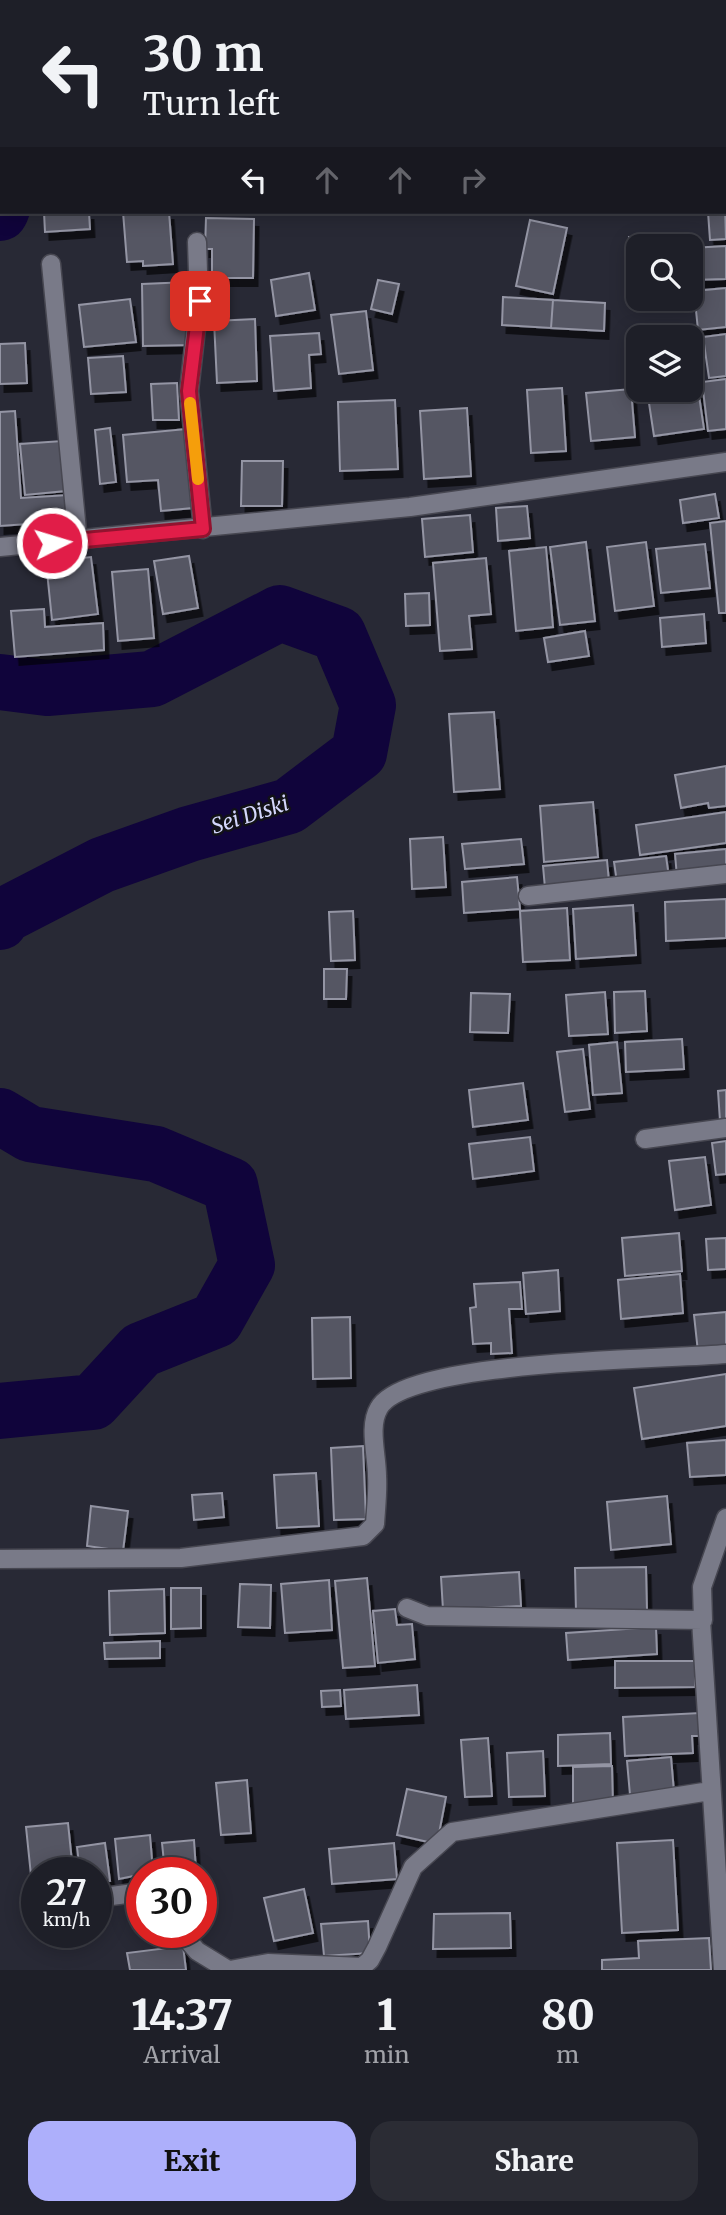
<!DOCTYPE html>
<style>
:root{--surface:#1e1f28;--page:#2b2c34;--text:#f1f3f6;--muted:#a1a2a8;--line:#3c3d45;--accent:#adaffb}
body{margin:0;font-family:Merriweather,serif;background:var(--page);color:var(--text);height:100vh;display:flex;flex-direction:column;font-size:26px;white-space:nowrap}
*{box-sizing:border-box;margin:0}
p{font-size:23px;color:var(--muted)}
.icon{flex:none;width:38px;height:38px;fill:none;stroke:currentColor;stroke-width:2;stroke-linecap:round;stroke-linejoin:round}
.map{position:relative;height:1970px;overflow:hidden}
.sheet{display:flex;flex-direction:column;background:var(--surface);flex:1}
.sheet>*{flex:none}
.top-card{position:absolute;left:0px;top:0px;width:726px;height:214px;box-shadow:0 4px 18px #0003,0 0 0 2px var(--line);background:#1e1f28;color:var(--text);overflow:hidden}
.tools{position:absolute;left:626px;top:234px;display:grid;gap:14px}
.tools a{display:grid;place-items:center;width:77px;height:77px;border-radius:14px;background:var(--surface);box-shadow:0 4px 18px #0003,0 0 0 2px var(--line);font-size:35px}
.speed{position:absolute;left:21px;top:1857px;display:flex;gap:14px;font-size:35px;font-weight:700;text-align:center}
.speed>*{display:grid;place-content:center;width:91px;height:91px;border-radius:50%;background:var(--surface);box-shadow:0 4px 18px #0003,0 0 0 2px var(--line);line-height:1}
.speed small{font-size:18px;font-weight:400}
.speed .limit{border:10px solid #d22;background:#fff;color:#111}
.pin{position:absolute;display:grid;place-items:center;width:60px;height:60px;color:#fff;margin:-30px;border-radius:14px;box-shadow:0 4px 10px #0006}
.me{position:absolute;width:77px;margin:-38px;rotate:85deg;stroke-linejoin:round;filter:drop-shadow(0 0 5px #0008)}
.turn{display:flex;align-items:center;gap:24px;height:147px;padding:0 28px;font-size:32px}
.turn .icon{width:91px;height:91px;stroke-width:2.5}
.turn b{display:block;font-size:49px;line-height:60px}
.lanes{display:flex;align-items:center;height:66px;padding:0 28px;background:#0003;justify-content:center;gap:35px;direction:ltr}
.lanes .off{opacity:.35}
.eta{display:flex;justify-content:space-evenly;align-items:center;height:119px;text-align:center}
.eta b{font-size:42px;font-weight:800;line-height:49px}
.primary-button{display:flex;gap:14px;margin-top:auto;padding:14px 28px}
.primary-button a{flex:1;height:80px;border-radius:21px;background:var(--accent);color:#111;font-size:28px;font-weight:800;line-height:80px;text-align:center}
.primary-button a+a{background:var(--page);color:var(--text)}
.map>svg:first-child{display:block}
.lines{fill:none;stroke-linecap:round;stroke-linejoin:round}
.river{stroke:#10043b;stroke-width:56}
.building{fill:#555663;stroke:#9495a4;stroke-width:2;filter:url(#shadow)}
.street-casing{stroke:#474751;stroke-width:21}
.street{stroke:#797a88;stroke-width:18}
.route-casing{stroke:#92132f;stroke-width:18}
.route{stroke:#e11d48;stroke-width:12}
.slow{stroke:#f59e0b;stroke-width:12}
.labels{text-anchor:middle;stroke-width:5;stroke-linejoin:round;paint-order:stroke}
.water-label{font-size:21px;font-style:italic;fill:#d4d7fc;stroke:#121217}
</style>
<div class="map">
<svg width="726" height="1970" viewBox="0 0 726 1970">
<defs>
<filter id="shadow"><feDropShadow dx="4.5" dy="8" stdDeviation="0" flood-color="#0009"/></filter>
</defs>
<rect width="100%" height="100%" fill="#282935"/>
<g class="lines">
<path class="river" d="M24,0V2
M0,213L2,209
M0,682L47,688L152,679L280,613L338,634L368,705L359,753L289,806L189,834L102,865L3,916L0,922
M0,1116L30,1134L156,1154L230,1185L247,1265L216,1320L141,1350L93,1402L0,1411"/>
</g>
<path class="building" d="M724,173L726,239L710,240L708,212H724Z
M44,212H89L90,229L45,232Z
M123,212H169L173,264L143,266V261L127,262Z
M206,218L254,219L253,278H212V249H205Z
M530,220L567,228L553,294L516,286Z
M661,236L662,247H639V258H630L629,237Z
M726,246V279L691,280V248Z
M309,273L315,310L276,316L271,280Z
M378,280L399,284L392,314L371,309Z
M189,282L191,345L143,346L142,284Z
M726,288V327L698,330L694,291Z
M503,297L553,300L551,328L502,325Z
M130,299L136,342L84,347L79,305Z
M553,300L605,303L604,331L551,328Z
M366,311L373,370L339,374L331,315Z
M255,319L257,381L217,383L214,321Z
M319,333L321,354L309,355L311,388L274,391L270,336Z
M726,334V376L709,378L703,337Z
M25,343L27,383L0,384V344Z
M692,349L704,429L654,436L647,390H691Z
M123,356L126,392L91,394L88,358Z
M726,379V429L708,431L702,382Z
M177,383L179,420H153L151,384Z
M562,388L566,451L531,453L527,390Z
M631,389L635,437L591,441L586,393Z
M395,400L398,469L340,471L338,402Z
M467,408L471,476L424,479L420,411Z
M15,411L21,498L68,495L70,521L0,526V412Z
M110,428L116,482L100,484L95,430Z
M186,429L193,508L161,511L158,480L127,482L123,435Z
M62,441L66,491L25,495L20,444Z
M242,461H283L282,506H241Z
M715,494L719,518L683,523L680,500Z
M527,506L530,538L498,541L496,508Z
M470,515L473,552L425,557L422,519Z
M726,521V613H719L710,523Z
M586,542L595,621L560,625L550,547Z
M646,542L654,606L615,611L607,547Z
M705,544L710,588L661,593L656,549Z
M546,547L553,627L516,631L509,551Z
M189,556L198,608L163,614L154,561Z
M91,557L98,614L52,620L46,562Z
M486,558L491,614L469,616L472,649L440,651L433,563Z
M148,569L154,638L118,641L112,572Z
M429,593L430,625L406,626L405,594Z
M44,609L45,627L103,623L104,650L15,657L11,611Z
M704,614L706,643L662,647L660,618Z
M585,631L589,656L548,662L544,638Z
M494,712L500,789L454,792L449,714Z
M726,766V806L709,808L708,803L681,808L675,775Z
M593,802L598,857L544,862L540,806Z
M726,812V843L640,855L636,825Z
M443,837L446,887L412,889L410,839Z
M521,839L524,864L465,869L462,844Z
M726,849V871L677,877L675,854Z
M666,856L669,877L617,883L614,862Z
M607,860L609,882L545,888L543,866Z
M517,877L520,909L464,913L462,882Z
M726,899V938L666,941L665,902Z
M633,905L636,955L576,959L573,909Z
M567,908L570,960L523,962L520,911Z
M353,911L355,960L331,961L329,912Z
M324,969H347L346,999H324Z
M645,991L647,1031L615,1033L614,992Z
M605,992L608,1034L569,1036L566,995Z
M471,993L510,994L508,1033L470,1032Z
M682,1039L684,1069L626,1072L625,1042Z
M617,1042L622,1093L593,1095L589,1045Z
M583,1049L590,1109L565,1112L557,1052Z
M523,1083L528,1120L473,1127L469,1090Z
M726,1090V1121H720L718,1091Z
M530,1137L534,1171L473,1179L469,1144Z
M726,1141V1174L716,1175L712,1143Z
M705,1157L711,1205L675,1210L669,1161Z
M679,1233L682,1271L625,1276L622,1238Z
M726,1238V1269L708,1270L706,1239Z
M558,1270L560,1311L526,1314L523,1273Z
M680,1274L683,1313L621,1319L618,1280Z
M520,1282L522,1309H509L512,1353L491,1354V1343L473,1344L470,1308L476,1307L474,1284Z
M726,1312V1349L698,1352L694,1315Z
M350,1317L351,1378L313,1379L312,1318Z
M726,1374V1426L642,1439L634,1388Z
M726,1440V1475L690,1477L687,1443Z
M363,1446L366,1519L334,1520L331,1448Z
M316,1473L319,1526L277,1528L274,1475Z
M222,1493L224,1517L194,1520L192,1495Z
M667,1496L671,1544L611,1550L607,1502Z
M91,1506L128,1511L123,1551L87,1546Z
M646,1567L647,1611L576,1612L575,1568Z
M519,1572L521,1606L443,1610L441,1577Z
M367,1578L375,1666L343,1668L335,1581Z
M329,1580L332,1630L285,1633L281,1584Z
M240,1584L271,1585L270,1628L238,1627Z
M171,1588H201V1628L171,1629Z
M164,1589L165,1633L110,1635L109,1591Z
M395,1609L397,1625L412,1624L415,1659L378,1663L373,1611Z
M656,1627L657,1654L568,1660L566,1633Z
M160,1641V1658L105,1659L104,1643Z
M615,1661H695V1687L615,1688Z
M417,1685L419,1715L346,1719L344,1690Z
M340,1690L341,1706L322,1707L321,1691Z
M700,1713L701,1736H692L693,1753L625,1756L623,1717Z
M610,1733L611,1764L558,1766V1735Z
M488,1738L492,1796L465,1797L461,1740Z
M543,1751L545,1796L509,1797L507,1753Z
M671,1757L674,1792L630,1795L627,1761Z
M612,1766L613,1805L573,1806V1767Z
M247,1780L251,1833L221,1835L216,1783Z
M407,1789L446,1797L437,1844L397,1835Z
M68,1823L73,1872H37V1885H32L26,1827Z
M150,1835L153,1872L119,1879L115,1839Z
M194,1840L196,1871L165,1872L162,1843Z
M673,1840L678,1930L622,1933L617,1843Z
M105,1843L110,1881L96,1883V1872H80L77,1847Z
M394,1843L397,1879L332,1884L329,1849Z
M304,1889L313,1933L274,1941L264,1898Z
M510,1913L511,1948L433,1949L434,1914Z
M368,1921L370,1953L324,1956L321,1924Z
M709,1938L711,1970H602V1960L639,1958L638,1941Z
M183,1946L186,1970H130L127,1953Z"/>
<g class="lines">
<defs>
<path id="street" d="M0,6H2
M197,242L199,301L189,391L203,529
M51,264L78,541
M0,547L410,507L726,462
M528,896L726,874
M645,1139L726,1128
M0,1559L181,1558L363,1536L375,1524C376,1508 378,1492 377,1476C377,1455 368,1426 379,1408C406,1359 666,1360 726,1354
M407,1608L427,1616L703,1620
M96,1898L142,1892
M181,1932L197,1951L228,1970
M230,1970L268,1963L362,1967L370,1960L377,1947L413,1867L452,1832L710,1791
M723,1970L701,1620H703L702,1587L726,1518"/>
</defs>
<use href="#street" class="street-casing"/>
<use href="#street" class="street"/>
</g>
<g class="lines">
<defs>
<path id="route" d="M52,543L203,529L189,391L200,301"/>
</defs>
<use href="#route" class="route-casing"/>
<use href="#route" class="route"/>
<path class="slow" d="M190,403L198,479"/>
</g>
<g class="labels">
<g class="water-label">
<text transform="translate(250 815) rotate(-18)" y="7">Sei Diski</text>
</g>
</g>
</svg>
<div class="tools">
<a><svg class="icon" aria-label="search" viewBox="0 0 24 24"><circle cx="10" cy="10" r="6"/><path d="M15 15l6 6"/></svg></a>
<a><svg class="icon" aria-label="layers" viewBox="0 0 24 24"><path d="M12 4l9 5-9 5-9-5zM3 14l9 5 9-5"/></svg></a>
</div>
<div class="speed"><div>27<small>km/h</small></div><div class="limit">30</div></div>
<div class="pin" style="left:200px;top:301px;background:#d93025"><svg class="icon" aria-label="arrive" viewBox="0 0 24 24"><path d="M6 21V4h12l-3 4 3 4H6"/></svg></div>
<svg class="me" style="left:52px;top:543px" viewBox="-20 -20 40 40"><circle r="17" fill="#e11d48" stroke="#fff" stroke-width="3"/><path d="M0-11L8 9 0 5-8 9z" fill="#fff"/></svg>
<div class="top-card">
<div class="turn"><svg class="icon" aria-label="left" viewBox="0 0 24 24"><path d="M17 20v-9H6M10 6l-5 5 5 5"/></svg><div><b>30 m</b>Turn left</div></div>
<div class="lanes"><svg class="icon" aria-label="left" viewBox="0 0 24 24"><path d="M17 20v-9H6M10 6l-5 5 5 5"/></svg><svg class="icon off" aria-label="ahead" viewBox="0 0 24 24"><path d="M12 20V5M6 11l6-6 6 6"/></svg><svg class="icon off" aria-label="ahead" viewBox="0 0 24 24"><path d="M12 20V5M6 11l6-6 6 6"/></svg><svg class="icon off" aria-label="right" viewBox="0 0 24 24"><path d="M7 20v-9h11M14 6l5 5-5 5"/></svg></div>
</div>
</div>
<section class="sheet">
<div class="eta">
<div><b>14:37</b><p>Arrival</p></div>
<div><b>1</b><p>min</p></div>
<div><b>80</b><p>m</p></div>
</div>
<div class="primary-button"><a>Exit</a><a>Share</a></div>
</section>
